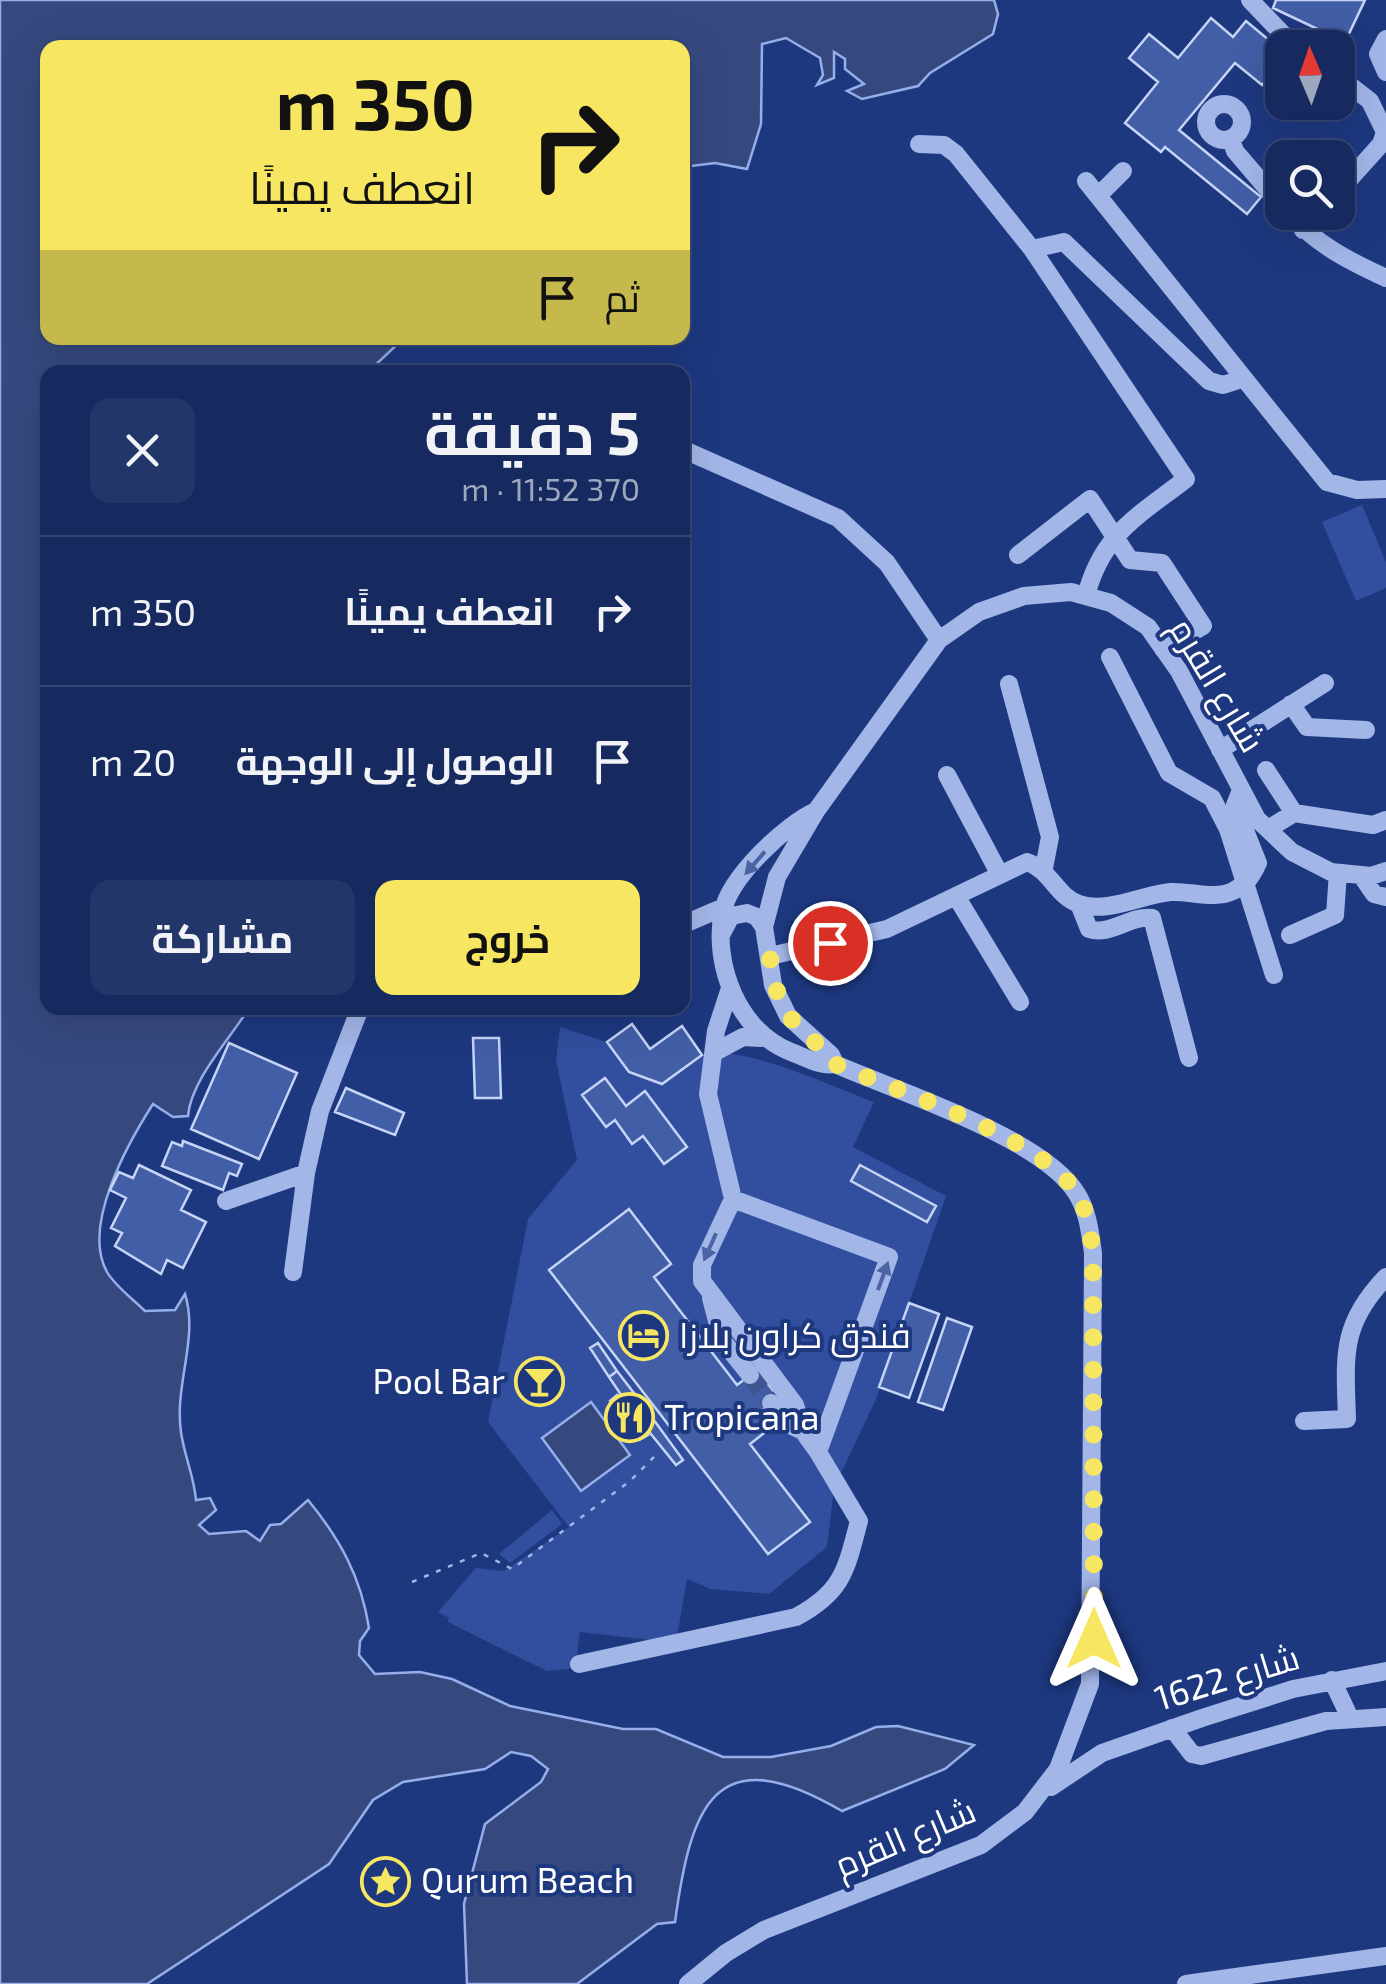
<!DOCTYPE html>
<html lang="ar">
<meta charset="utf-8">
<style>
:root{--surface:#162a60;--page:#233669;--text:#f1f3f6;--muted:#9ea7bd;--line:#354675;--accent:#f7e661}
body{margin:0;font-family:"Exo 2",Cairo,sans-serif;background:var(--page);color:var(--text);direction:rtl;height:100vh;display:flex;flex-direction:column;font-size:38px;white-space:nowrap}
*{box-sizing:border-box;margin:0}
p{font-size:32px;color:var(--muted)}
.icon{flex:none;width:55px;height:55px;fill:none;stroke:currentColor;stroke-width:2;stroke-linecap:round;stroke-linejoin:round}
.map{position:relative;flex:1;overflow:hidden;direction:ltr}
.drawer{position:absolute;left:40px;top:365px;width:650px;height:650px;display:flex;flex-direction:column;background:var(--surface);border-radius:20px;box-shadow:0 10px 40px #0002,0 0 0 2px var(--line);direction:rtl}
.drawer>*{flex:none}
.hud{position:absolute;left:40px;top:40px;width:650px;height:305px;border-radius:20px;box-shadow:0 10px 40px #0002,0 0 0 2px var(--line);direction:rtl;background:#f7e661;color:#111;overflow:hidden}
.needle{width:65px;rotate:358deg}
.buttons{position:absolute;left:1265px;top:30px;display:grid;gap:20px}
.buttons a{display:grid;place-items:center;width:90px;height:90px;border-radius:20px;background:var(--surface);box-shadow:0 10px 40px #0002,0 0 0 2px var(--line);font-size:50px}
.pin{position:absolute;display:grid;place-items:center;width:85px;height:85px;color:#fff;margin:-42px;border:5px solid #fff;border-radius:50%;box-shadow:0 2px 10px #0007}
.me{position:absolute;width:110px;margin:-55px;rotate:0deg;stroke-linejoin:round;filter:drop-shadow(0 0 8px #0008)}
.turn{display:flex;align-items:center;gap:35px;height:210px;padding:0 50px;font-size:45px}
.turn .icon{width:130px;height:130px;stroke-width:2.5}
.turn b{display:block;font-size:70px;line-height:85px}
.then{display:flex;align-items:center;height:95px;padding:0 50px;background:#0003;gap:20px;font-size:38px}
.round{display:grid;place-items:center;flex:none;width:105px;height:105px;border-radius:20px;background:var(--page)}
.head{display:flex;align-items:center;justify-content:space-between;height:170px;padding:0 50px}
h1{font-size:60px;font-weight:700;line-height:75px}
.primary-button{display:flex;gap:20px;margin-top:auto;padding:20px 50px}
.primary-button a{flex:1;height:115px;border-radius:20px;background:var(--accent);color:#111;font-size:40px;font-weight:700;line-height:115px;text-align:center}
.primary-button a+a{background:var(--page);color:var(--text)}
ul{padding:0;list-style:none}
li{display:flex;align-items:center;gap:30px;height:150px;padding:0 50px;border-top:2px solid var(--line)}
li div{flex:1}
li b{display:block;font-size:38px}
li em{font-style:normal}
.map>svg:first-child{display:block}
.green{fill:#314f9e}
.water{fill:#36497f;stroke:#96aeea;stroke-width:2.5}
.building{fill:#425ea7;stroke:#c6d4f6;stroke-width:2.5}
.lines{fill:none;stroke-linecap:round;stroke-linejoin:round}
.minor-tunnel{stroke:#405693;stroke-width:18;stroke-dasharray:18 9;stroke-linecap:butt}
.path{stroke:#a2b6e8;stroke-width:2.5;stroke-dasharray:5 8;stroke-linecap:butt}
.minor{stroke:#a2b6e8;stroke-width:18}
.oneway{fill:#4c64a4}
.route{stroke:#f7e661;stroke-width:18;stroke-dasharray:0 32.4}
.labels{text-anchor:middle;stroke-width:8;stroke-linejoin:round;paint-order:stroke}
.street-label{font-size:35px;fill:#fff;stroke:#1e3880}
.poi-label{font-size:35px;fill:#fff;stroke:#1e3880;text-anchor:start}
</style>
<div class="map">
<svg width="1386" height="1984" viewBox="0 0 1386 1984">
<rect width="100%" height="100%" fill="#1e3880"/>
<path class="green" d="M1362,505L1386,562V588L1356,601L1322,522Z
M560,1027L607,1042L630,1072L661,1084C673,1075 687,1062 700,1056C737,1041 835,1088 874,1102L853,1147L946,1196L876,1399L834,1488L827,1547L769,1594L711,1589L687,1579L676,1643L580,1632L575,1668L547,1671L448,1622L449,1618L438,1612L476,1568L504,1571L569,1527L488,1422L528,1219L577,1160L556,1060Z
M552,1510L562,1524L510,1563L499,1554Z"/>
<path class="water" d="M0,0H994L998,14L993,34L930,73L918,86L862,99L847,91L864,84L845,69V59L834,52V78L817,85L823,75L820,58L786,38L762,44L761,124L747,169L715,163L683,167L682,48H48V338H404L368,372H48V1008H249C230,1039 191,1080 188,1116L173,1117L153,1104C128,1143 81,1226 107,1272C115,1286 134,1300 145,1311L175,1310L185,1294C199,1338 174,1385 181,1432C184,1455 194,1476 196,1500L210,1498L216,1510L199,1525L209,1534L246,1531L260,1541L270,1525L281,1524L308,1500C340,1539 361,1577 369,1628L360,1641L359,1655L375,1674L420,1672L452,1679L510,1706L623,1729H656L723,1757H771L831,1746L876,1727L898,1726L974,1745L945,1769L842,1811C714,1736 691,1806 675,1922L657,1924L577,1984H467L464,1904L485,1824L541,1782L548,1769L531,1756L511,1752L485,1769L403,1782L373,1800L329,1864L147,1984H0Z
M591,1402L630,1455L581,1491L542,1438Z"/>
<path class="building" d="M1276,0H1365L1345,42L1273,8Z
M1211,18L1233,37L1246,21L1282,51V60L1262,85L1235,63L1179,130L1261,197L1247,214L1165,147L1161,152L1125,123L1158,82L1129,58L1149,34L1178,58Z
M632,1024L650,1049L682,1026L702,1055L662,1084L629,1072L607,1042Z
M473,1038H499L501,1098H475Z
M229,1043L297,1073L259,1159L191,1129Z
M605,1078L626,1106L645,1091L687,1147L664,1164L643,1136L632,1144L615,1120L606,1127L582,1095Z
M346,1088L404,1113L395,1135L335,1112Z
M183,1141L242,1164L237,1176L229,1173L223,1190L162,1166L172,1142L182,1146Z
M139,1165L191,1190L181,1210L206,1222L183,1268L167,1260L161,1274L115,1246L122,1233L111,1228L126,1198L110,1190L119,1172L133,1178Z
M860,1165L936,1206L927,1222L851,1181Z
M629,1209L671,1264L654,1277L737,1385L757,1370L779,1398L761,1411L773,1426L750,1444L810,1522L768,1554L549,1270Z
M909,1303L939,1314L909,1398L879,1387Z
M947,1318L972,1327L943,1410L918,1402Z
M598,1343L617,1371L609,1377L590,1348Z
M527 1381a13 13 0 1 1 26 0a13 13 0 1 1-26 0Z
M617,1371L640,1401L630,1408L609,1377Z
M617,1395L648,1435L639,1440L610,1401Z
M640,1401L683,1460L676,1465L630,1408Z"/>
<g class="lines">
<path class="minor-tunnel" d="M750,1375L771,1403"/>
<path class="path" d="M412,1582L481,1553L512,1569L630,1481L659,1452"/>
<path class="minor" d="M1250,0L1296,48
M1386,39L1378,54L1386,72
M1338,76L1370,101L1385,132L1381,144L1338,192
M1206 122a18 18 0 1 1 36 0a18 18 0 1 1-36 0Z
M1231,139L1235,151L1282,206
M919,144L944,145L956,154L1032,249L1186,479C1138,516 1102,534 1086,596
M1086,181L1327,482L1357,490L1386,489
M1098,196L1123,171
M1288,212C1315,244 1349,261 1386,278
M1303,230L1319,212
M1032,249L1064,242L1209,381L1223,385L1242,379
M682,449L838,518L887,563L939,640
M1018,555L1090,499L1130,560L1162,563L1203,626L1163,649
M1110,657L1169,773L1212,798L1228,829L1274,975
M1009,684L1050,837L1044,868
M1291,704L1307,727L1366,730
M1220,750L1325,683
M1266,770L1294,813
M947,775L999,873
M1268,829L1294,813L1373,825L1386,820
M1361,875L1374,894L1386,897
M956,896L1020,1002
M1079,904L1089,929C1111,936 1130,915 1152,918L1189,1058
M682,925L724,907
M722,933L731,916L747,913L757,917L764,927
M1290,935L1335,915L1338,873
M770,956L887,929L1027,862C1051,870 1056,896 1079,904C1108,914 1143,894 1171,892C1191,891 1215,900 1233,891C1246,885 1252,876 1258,863L1235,805L1241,790
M730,988L716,1031L708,1094L733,1199L702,1265V1281L795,1405L803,1431L818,1452L889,1257L733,1199
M715,1052L743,1037L761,1038
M835,1064L831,1055L788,1016L773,985L764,927L777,877L816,811L939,640L979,612L1024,596L1071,592L1111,603L1148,627L1179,671L1257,819L1292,852L1331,872L1371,876L1386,871
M226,1201L306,1173L320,1111L360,1008
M293,1272L306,1173
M711,1298L722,1340L750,1375
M771,1403L788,1424L803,1431
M1304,1421L1347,1419C1345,1356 1340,1325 1386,1277
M579,1664L796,1617C843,1592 846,1570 859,1521L818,1452
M1332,1680L1350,1718
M1172,1728L1192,1754L1201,1756L1326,1721L1386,1717
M1051,1787L1102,1753L1202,1718L1293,1689L1386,1671
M688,1984L726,1953L764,1930L981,1845L1025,1812L1058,1769L1090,1684L1093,1253C1090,1232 1088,1212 1077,1194C1044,1138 896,1091 835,1064C821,1067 805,1057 791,1052C739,1032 712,965 723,911C730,877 786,824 816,811
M1186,1984L1386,1956"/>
</g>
<defs><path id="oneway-solid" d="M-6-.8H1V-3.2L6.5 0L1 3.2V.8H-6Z" transform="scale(2.5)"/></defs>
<g class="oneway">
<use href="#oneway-solid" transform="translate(755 863) rotate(131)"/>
<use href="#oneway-solid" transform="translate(710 1247) rotate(114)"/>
<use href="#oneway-solid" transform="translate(883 1276) rotate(-70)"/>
</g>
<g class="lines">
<path class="route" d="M830,943L770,956C773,988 782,1014 807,1035C817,1045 829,1051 835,1064C897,1091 1044,1138 1077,1194C1088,1212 1090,1232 1093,1253L1094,1639"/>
</g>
<defs>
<symbol id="hotel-ring" viewBox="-11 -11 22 22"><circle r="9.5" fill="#1e3880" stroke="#f7e661" stroke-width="1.5"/><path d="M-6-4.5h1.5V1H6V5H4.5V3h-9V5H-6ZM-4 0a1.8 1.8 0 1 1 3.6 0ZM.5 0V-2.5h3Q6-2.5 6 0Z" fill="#f7e661"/></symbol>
<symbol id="bar-ring" viewBox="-11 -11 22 22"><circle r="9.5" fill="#1e3880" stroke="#f7e661" stroke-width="1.5"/><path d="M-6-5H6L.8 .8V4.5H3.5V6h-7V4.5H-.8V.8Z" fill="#f7e661"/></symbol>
<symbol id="restaurant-ring" viewBox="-11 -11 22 22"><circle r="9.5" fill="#1e3880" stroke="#f7e661" stroke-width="1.5"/><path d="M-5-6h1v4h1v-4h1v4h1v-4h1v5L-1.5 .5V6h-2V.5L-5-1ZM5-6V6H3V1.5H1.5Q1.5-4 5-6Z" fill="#f7e661"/></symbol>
<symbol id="sight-ring" viewBox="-11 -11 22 22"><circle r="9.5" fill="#1e3880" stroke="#f7e661" stroke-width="1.5"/><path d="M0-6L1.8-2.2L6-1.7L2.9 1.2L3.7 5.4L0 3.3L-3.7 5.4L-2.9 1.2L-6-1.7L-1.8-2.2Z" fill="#f7e661"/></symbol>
</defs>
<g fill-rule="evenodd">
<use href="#hotel-ring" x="616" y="1308" width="55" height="55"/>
<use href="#bar-ring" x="512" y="1354" width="55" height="55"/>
<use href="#restaurant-ring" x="602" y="1390" width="55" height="55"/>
<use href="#sight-ring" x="358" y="1854" width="55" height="55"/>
</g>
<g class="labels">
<g class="street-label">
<text transform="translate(1217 685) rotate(59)" y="12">شارع القرم</text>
<text transform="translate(1227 1678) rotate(-17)" y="12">1622 شارع</text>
<text transform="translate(905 1838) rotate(-23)" y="12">شارع القرم</text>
</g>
<g class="poi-label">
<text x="679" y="1348">فندق كراون بلازا</text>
<text x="505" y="1394" text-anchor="end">Pool Bar</text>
<text x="664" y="1430">Tropicana</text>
<text x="421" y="1893">Qurum Beach</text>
</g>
</g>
</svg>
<div class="buttons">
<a><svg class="needle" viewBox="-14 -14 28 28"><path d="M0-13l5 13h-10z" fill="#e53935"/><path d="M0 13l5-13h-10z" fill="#9ea7bd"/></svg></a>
<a><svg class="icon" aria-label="search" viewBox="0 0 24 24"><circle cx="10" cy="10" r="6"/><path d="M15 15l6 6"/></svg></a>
</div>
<div class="pin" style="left:830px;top:943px;background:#d93025"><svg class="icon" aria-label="arrive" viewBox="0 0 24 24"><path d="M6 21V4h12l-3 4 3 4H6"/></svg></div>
<svg class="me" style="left:1094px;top:1639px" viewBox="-20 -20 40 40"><path d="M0-17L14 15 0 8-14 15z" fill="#f7e661" stroke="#fff" stroke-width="4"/></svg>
<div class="hud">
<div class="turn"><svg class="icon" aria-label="right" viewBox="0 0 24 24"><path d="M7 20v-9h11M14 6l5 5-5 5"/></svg><div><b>350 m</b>انعطف يمينًا</div></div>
<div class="then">ثم<svg class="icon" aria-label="arrive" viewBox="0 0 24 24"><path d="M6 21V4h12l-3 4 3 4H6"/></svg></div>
</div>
<section class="drawer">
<div class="head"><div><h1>5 دقيقة</h1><p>370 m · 11:52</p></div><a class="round"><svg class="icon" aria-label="close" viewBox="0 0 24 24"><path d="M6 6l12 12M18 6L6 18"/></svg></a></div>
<ul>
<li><svg class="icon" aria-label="right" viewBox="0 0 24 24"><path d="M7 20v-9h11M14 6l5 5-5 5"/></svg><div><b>انعطف يمينًا</b></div><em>350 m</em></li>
<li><svg class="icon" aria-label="arrive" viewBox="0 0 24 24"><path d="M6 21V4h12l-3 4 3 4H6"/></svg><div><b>الوصول إلى الوجهة</b></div><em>20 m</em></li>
</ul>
<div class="primary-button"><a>خروج</a><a>مشاركة</a></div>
</section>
</div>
